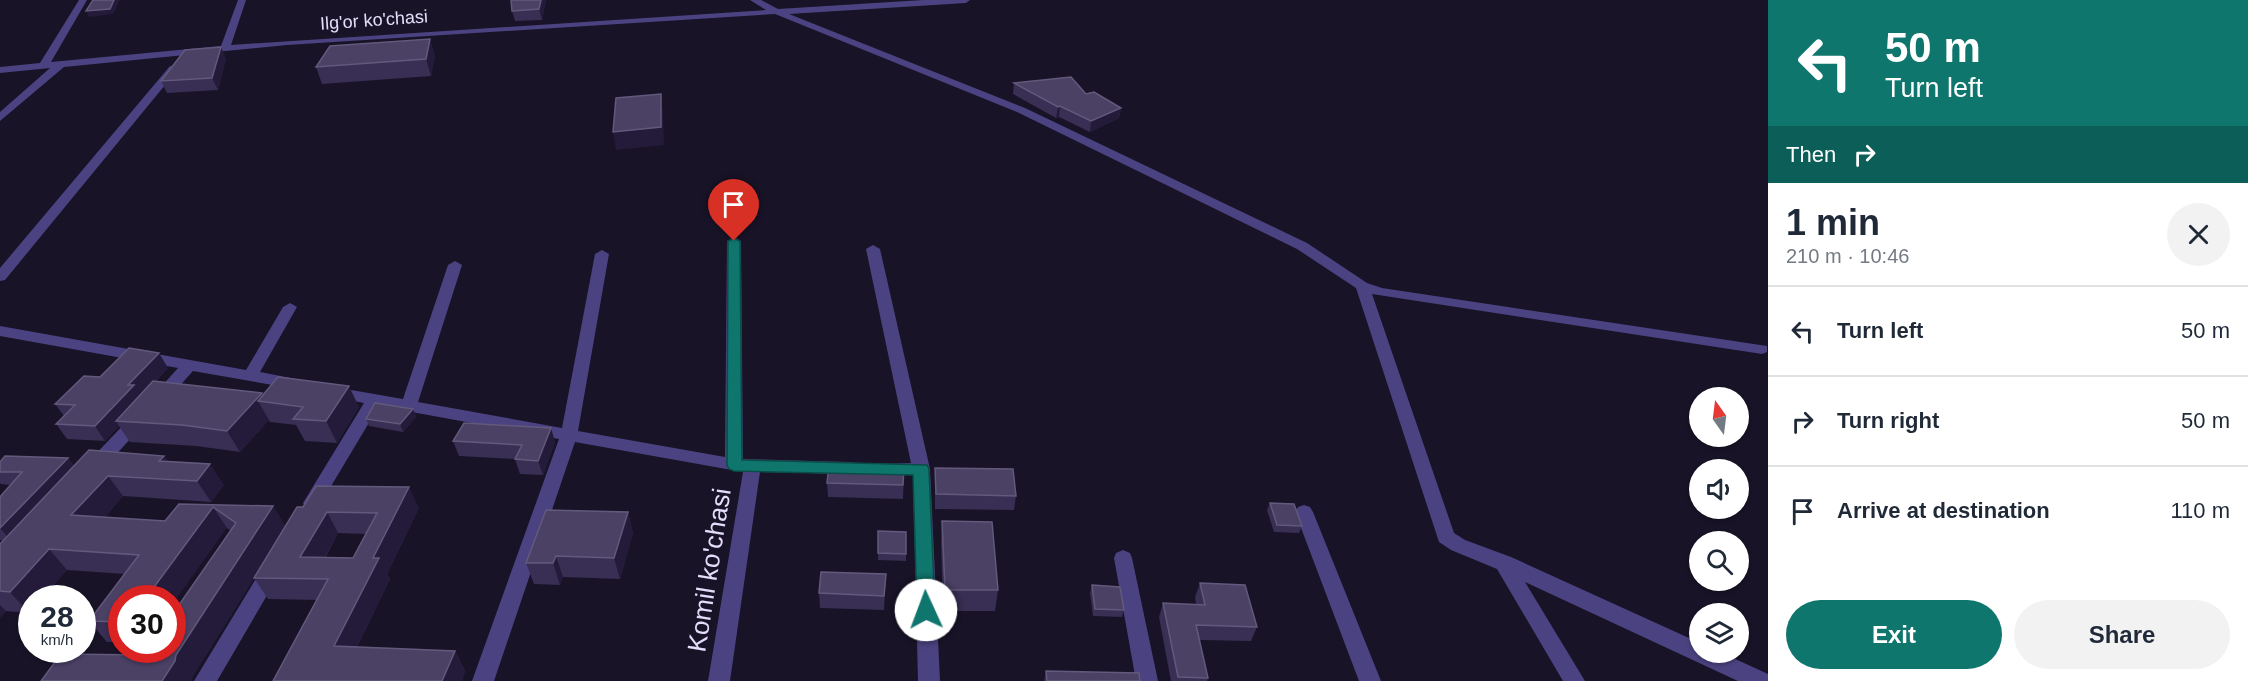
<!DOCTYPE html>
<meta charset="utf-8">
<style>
:root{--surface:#fff;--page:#f2f2f3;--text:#1f2937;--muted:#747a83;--line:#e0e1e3;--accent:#0f766e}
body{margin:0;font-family:Arial,sans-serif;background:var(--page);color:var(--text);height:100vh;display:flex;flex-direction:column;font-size:22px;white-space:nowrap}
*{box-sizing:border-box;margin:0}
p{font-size:20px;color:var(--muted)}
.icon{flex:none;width:33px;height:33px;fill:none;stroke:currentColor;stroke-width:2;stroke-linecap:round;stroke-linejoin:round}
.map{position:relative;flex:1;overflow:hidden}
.details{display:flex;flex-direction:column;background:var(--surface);width:480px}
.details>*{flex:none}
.guide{background:#0f766e;color:#fff;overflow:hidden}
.needle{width:39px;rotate:346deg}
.tools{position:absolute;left:1689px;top:387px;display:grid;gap:12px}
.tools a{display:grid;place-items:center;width:60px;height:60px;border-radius:50%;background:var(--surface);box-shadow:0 2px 4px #0004;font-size:30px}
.speed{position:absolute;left:18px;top:585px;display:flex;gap:12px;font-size:30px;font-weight:700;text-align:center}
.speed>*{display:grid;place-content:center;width:78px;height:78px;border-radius:50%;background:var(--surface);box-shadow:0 2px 4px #0004;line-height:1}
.speed small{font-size:15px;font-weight:400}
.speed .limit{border:9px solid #d22;background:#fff;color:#111}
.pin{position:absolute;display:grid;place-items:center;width:51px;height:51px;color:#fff;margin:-62px -26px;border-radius:50% 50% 50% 0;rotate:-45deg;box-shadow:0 0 6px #0007}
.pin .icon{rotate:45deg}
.me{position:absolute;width:66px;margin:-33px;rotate:358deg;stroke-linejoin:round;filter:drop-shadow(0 0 4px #0008)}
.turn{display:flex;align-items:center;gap:21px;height:126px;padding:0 18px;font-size:27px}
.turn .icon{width:78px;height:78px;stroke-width:2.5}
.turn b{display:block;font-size:42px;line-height:51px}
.then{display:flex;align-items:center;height:57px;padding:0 18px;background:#0003;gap:12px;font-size:22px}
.round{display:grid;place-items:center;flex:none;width:63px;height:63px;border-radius:32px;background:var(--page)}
.overview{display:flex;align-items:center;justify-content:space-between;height:102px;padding:0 18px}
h1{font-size:36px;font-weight:600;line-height:45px}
.primary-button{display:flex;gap:12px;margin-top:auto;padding:12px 18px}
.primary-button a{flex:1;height:69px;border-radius:36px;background:var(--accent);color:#fff;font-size:24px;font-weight:600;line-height:69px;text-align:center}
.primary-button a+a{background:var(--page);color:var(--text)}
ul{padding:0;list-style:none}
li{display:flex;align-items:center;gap:18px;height:90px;padding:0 18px;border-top:2px solid var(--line)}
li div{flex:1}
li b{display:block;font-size:22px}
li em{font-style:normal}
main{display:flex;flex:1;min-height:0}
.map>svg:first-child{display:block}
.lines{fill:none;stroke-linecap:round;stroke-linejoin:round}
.minor{fill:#4b4381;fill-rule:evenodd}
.wall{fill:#392e53;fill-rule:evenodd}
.shaded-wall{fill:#241b3a}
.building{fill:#4b4165;stroke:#63597c;stroke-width:1.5;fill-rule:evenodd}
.route{fill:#0f766e;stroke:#0a4d48;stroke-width:1.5}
.labels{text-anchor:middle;stroke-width:6;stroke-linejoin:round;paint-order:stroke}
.far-street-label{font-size:18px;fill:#e3dcfb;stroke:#181327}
.near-street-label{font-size:26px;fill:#e3dcfb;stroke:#181327}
</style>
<main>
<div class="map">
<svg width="1768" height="681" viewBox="0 0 1768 681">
<rect width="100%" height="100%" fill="#181327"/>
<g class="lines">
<path class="minor" d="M79,0H87L51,62L221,46L238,0H246L231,45L766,10L750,0H761L778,9L923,0H970L966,3L789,14L1025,108L1307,243L1367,283L1382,288L1767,346V352L1762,354L1372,294L1454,533L1465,540L1511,557L1700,643V652H1720L1768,674V681H1738L1525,582L1585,681H1563L1497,569L1451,550L1439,542L1356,288L1297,249L1017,112L775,14L287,45L64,67L0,121V112L50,68L0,73V67L40,63Z
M170,66L179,68L5,280L0,281V268Z
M734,237L741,241L743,459L849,462L855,463L858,468L855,473L849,474L760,472L730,681H708L743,472L575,442L494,681H472L559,439L379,406L318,508L312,510L306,508L303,503L364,403L328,396L326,392L328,388L334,387L403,399L448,265L455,261L462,265L418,402L562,428L595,254L602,250L609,254L578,431L725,457L727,241Z
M873,245L880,249L930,469L940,681H918L913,475L879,474L876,469L879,464L911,463L866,249Z
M290,303L297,307L260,372L301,380L303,384L301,388L295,389L193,371L166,401H154L152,397L178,368L0,336V326L246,370L283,307Z
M137,415L143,417L145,421L143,425L100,472L94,473L88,472L85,467L88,462L131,417Z
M1304,505L1310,507L1313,512L1381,681H1359L1295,512L1298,507Z
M1123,550L1130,553L1132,558L1158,681H1136L1114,558L1116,553Z
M270,565L277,567L280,573L217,681H194L263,567Z"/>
</g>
<path class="wall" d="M511,0H546L542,20L515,21L512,11Z
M435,55L431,76L322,84L316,67Z
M226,58L218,90L167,93L161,81Z
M1014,83L1086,94L1121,108L1119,118L1090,132L1059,117L1056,118L1013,94Z
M168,368L155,382L359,407L337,443L305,441L296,425L270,422L269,420L240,452L196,446L130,442L119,426L105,441L67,439L56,424L64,416L55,404L100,377Z
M413,409L416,417L403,432L369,426L366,419Z
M453,441L555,442L543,475L520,474L515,459L459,456Z
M164,456L168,462L224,485L211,502L123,496L105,517L165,521L179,504L273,506L285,526L297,507L419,508L387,574L390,579L357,647L455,651L465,671L462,681H273L317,600L268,599L254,578L193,676L145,655L231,531L227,528L122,598V642H107L89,621L125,574L67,570L42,598H32L29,613L6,611L0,618V544L3,541L0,540V497L11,485L1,484L0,483V462L68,458L74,466ZM338,533L366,534L353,558H325Z
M904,467L903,499L828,497L827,483Z
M935,468L1016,496L1014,510L935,509Z
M1270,503L1302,526L1299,533L1274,532L1267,510Z
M628,512L633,533L620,579L563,577L560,585L534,584L526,563Z
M942,521L998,590L995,611H943L941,543Z
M878,531L906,532V561L878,560Z
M886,574L884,610L820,608L819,593Z
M1200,583L1257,627L1251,641L1199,640L1208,678L1207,681H1171L1159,617L1163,603L1196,604L1195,597Z
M1092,585L1124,610L1122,617L1093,616L1090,593Z
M1046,671L1140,681H1044Z"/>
<path class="shaded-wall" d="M114,0H120L113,14L89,17L86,11Z
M541,0H546L542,20L539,9Z
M430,39L435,55L431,76L426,59Z
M221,47L226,58L218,90L212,78Z
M661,94L663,112L664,145L616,150L613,132Z
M1060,106L1059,117L1056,118L1058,107Z
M1121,108L1119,118L1090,132L1091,121Z
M159,353L168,368L116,421L119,426L105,441L95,426L128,385Z
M349,386L359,407L337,443L326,421Z
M262,393L267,402L258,401L269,420L240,452L227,431Z
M413,409L416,417L403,432L400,424Z
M551,428L555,442L543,475L538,461Z
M164,456L179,477L159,461Z
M68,458L77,471L11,541L0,528Z
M210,464L224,485L211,502L197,481Z
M108,476L123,496L88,536L71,515Z
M409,487L419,508L387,574L390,579L347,667L334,646L373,558Z
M273,506L286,527L193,676L192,681H162L176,655Z
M213,507L227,528L172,605V598H146Z
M327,512L338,533L313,578L300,557Z
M628,512L633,533L620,579L614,558Z
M49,549L67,570L42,598H32V610L29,613L10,592Z
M556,556L563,577L560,585L553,563Z
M0,605L6,611L0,618Z
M455,651L465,671L462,681H442Z"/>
<path class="building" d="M93,0H114L110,9L86,11Z
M511,0H541L539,9L512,11Z
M430,39L426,59L316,67L330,46Z
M221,47L212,78L161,81L185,50Z
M1071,77L1086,94L1094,92L1121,108L1091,121L1060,106L1058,107L1014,83Z
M661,94V127L613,132L616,98Z
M129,348L159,353L128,385H134L95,426L56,424L75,405L55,404L84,376L100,377Z
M278,377L349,386L326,421L293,419L303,407L258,401Z
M153,381L262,393L227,431L182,425L116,421Z
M375,403L413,409L400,424L366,419Z
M464,423L551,428L538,461L515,459L522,445L453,441Z
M89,450L164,456L159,461L210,464L197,481L108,476L71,515L165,521L179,504L273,506L176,655L175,661L162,681H41L61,654L145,655L148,650H172V615L236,523L213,507L146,598H122V622L89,621L139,555L49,549L10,592L0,591V544Z
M5,456L68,458L0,528V497L22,472H0V462Z
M829,465L904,467L903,485L827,483Z
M935,468L1013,469L1016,496L936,494Z
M316,486L409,487L373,558H379L334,646L455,651L442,681H273L328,579L254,578L297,507H303ZM327,512L377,513L353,558L300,557Z
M1270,503L1294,504L1302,526L1277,525Z
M546,510L628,512L614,558L556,556L553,563H526Z
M942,521L992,522L998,590H945Z
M878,531L906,532V554L878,553Z
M821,572L886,574L884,596L819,593Z
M1200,583L1245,585L1257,627L1196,625L1208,678L1178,677L1163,603L1205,605Z
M1092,585L1120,587L1124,610L1095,609Z
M1046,671L1139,673L1140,681H1047Z"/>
<path class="route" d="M734,238L740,241L742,460L927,465L929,469L935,610L933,616L926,618L920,616L917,610L913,475L734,471L729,469L727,465L728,241Z"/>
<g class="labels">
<g class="far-street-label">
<text transform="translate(374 20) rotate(-4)" y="6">Ilg'or ko'chasi</text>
</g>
<g class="near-street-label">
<text transform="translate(709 570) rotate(-81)" y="9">Komil ko'chasi</text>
</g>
</g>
</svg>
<div class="tools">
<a><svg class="needle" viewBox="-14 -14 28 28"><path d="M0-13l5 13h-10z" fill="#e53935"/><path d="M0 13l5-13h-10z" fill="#747a83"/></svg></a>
<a><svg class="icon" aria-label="sound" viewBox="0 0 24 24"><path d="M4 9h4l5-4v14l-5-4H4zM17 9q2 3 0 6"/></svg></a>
<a><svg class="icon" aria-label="search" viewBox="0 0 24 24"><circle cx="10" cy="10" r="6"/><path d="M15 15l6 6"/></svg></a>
<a><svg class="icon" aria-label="layers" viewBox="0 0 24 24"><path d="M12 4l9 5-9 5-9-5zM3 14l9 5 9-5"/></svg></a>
</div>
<div class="speed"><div>28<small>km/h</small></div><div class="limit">30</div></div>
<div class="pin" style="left:734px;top:241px;background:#d93025"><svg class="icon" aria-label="arrive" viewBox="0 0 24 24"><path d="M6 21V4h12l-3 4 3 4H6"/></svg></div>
<svg class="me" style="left:926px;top:610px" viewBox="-20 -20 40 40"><circle r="19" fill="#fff"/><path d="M0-13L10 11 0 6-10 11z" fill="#0f766e"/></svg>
</div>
<section class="details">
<div class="guide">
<div class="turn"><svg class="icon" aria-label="left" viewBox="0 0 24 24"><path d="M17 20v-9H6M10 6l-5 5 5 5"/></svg><div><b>50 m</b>Turn left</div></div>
<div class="then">Then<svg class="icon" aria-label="right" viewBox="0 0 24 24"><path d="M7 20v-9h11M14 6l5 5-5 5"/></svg></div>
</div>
<div class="overview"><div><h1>1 min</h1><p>210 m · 10:46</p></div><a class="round"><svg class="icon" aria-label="close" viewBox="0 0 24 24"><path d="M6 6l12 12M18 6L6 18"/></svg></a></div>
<ul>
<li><svg class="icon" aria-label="left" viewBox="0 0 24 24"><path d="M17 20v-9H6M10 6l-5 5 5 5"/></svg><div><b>Turn left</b></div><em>50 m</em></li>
<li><svg class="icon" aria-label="right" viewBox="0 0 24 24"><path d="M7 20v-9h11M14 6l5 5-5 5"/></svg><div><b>Turn right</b></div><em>50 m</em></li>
<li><svg class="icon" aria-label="arrive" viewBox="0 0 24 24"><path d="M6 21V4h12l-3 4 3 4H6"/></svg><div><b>Arrive at destination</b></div><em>110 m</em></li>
</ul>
<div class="primary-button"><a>Exit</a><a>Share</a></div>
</section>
</main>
